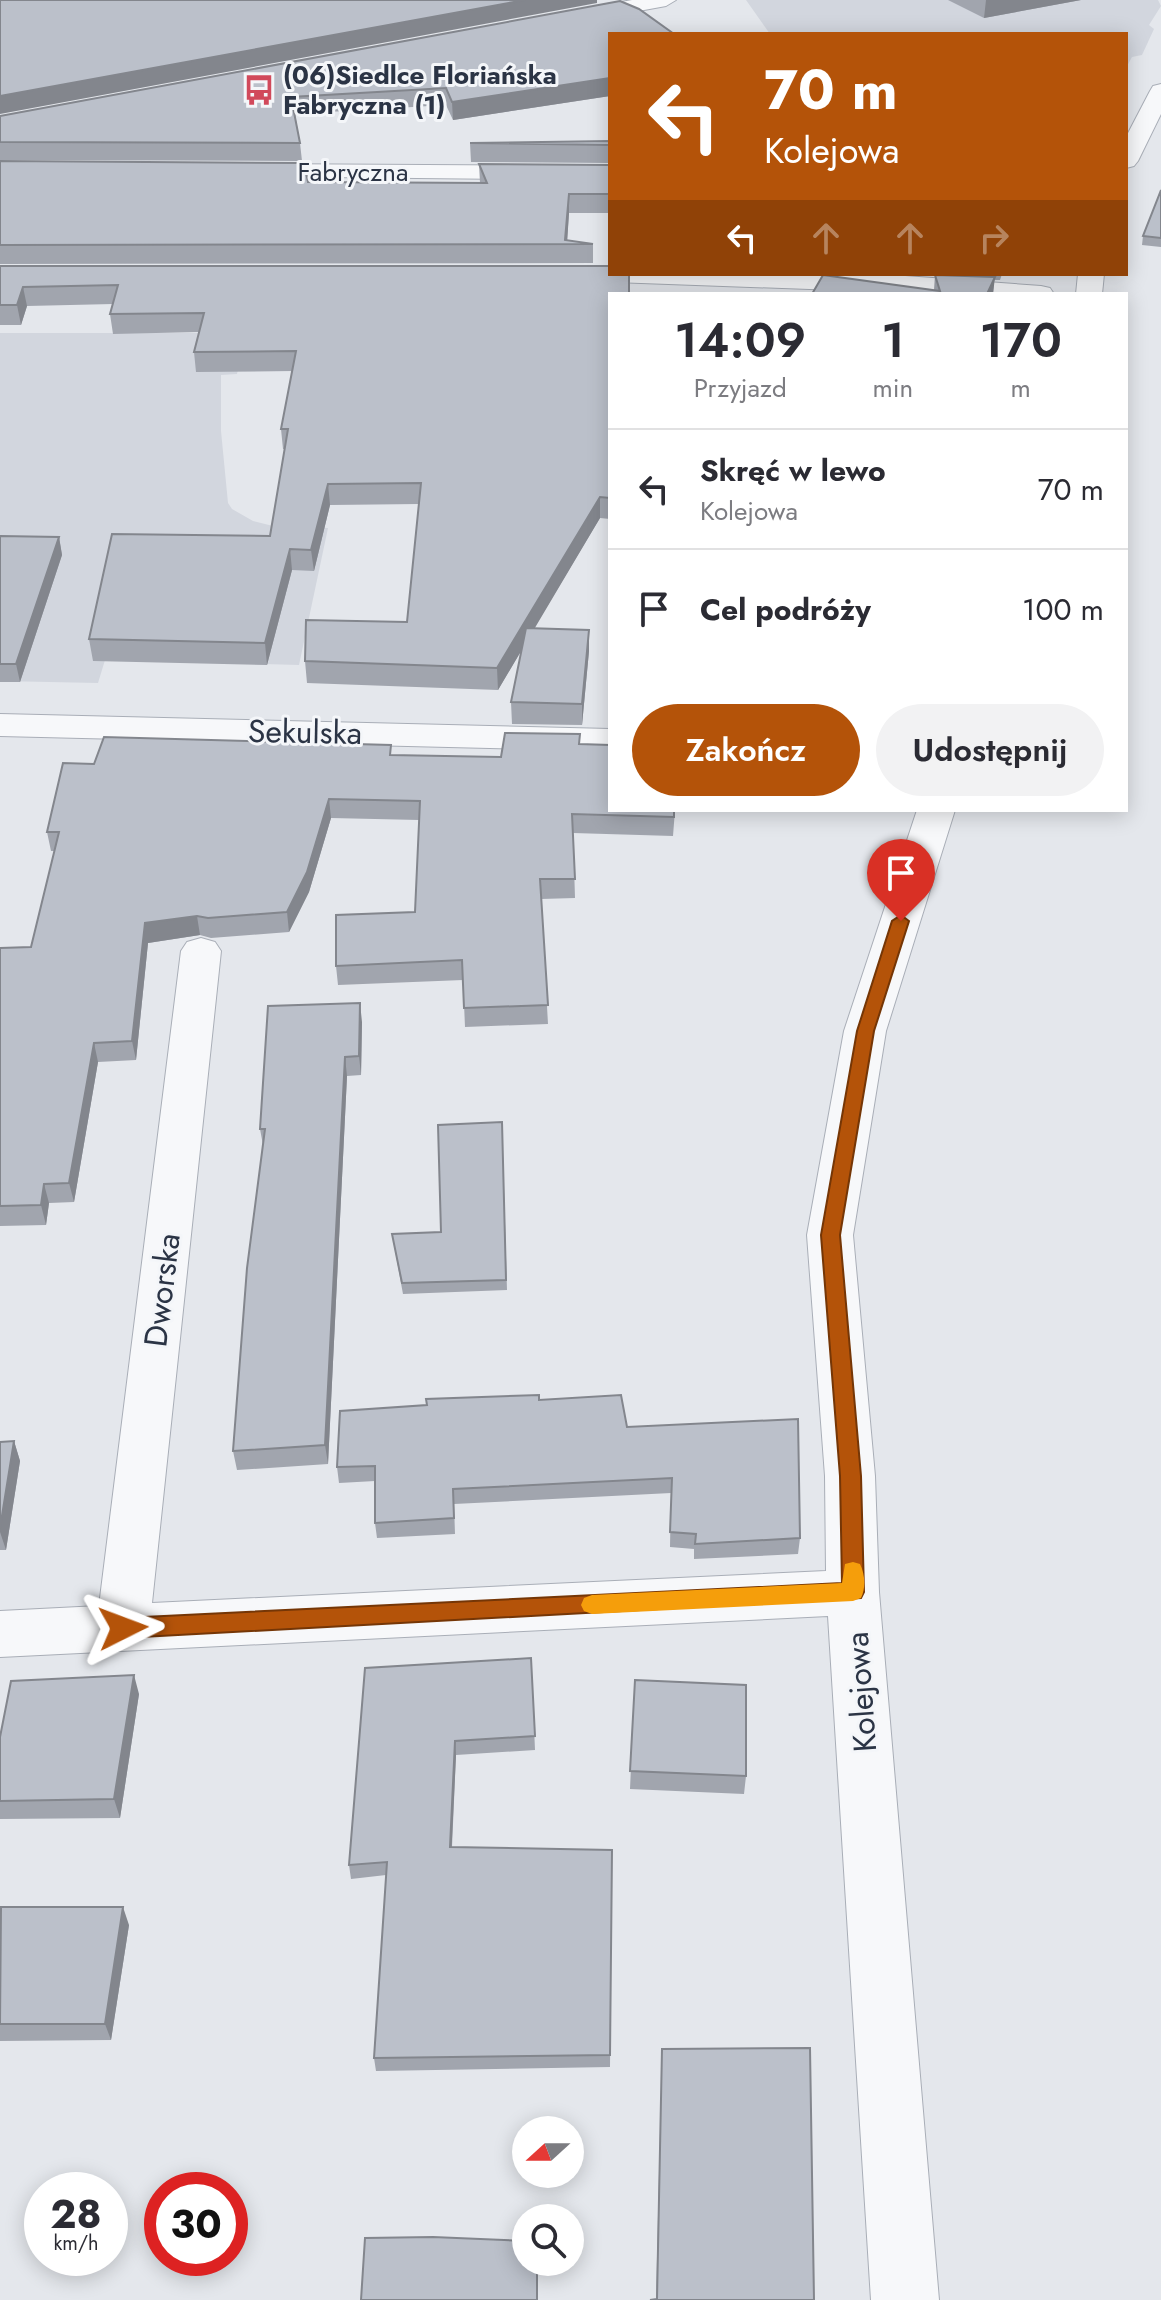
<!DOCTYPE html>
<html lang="pl">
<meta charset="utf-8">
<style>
:root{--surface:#fff;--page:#f2f2f3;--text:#2b2b33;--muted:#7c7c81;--line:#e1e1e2;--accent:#b45309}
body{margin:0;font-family:Jost,sans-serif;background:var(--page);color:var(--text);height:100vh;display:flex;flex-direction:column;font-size:30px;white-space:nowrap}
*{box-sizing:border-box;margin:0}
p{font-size:26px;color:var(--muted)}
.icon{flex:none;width:44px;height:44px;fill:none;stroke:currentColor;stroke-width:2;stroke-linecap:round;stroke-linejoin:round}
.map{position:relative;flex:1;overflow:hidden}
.side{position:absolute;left:608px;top:292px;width:520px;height:520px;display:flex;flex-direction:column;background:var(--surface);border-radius:0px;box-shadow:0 4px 20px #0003}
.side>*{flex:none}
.guide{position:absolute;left:608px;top:32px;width:520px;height:244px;border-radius:0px;box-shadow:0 4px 20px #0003;background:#b45309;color:#fff;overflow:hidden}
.needle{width:52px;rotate:249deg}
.buttons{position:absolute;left:512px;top:2116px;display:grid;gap:16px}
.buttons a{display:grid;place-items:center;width:72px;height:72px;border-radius:50%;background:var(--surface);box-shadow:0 4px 20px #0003;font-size:40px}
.speed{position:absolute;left:24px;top:2172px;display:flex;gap:16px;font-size:40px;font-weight:700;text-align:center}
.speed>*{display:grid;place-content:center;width:104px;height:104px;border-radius:50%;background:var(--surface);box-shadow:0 4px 20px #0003;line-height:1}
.speed small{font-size:20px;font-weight:400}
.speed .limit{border:12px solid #d22;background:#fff;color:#111}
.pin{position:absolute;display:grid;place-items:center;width:68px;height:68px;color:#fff;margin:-82px -34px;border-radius:50% 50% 50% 0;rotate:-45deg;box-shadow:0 0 8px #0007}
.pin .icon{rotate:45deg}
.me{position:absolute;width:88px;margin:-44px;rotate:87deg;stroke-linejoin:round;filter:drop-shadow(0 0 6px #0008)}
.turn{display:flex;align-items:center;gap:28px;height:168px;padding:0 24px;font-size:36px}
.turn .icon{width:104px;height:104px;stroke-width:2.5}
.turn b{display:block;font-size:56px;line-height:68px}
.lanes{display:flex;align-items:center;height:76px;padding:0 24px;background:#0003;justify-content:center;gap:40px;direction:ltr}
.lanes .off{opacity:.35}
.eta{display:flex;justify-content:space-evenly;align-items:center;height:136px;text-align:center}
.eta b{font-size:48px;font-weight:600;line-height:56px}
.primary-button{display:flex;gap:16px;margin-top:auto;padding:16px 24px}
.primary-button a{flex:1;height:92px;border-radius:48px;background:var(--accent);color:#fff;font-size:32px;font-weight:600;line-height:92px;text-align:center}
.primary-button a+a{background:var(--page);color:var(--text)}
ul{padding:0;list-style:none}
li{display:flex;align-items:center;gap:24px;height:120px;padding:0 24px;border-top:2px solid var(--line)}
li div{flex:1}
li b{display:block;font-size:30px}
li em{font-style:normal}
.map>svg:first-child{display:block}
.built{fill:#d2d6de}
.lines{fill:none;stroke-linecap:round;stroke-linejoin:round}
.minor-casing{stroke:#a9aeb7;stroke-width:2}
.minor{fill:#f7f8fa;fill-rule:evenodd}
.wall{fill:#a1a5ae}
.shaded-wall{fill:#83868d}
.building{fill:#bbc0ca;stroke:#83868d;stroke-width:2}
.route{fill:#b45309;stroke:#753606;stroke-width:2}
.slow{fill:#f59e0b}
.labels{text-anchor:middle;stroke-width:6;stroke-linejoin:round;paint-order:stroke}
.far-poi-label{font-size:26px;font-weight:bold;fill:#2b3445;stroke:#f4f6f9;text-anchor:start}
.far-street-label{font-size:26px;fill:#2b3445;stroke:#f4f6f9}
.street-label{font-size:32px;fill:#2b3445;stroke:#f4f6f9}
</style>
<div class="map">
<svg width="1161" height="2300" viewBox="0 0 1161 2300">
<rect width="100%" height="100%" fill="#e4e7ec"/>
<path class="built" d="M746,0H1158L1161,6L1149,25L1154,29L1142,55L1132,57L1126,68V34H770Z
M0,333H246L237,374L221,375V431L228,503L232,509L253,521L273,526L328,528L299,665L105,660L98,683L0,681Z"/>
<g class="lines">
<defs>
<path id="minor" d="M632,0H676L666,6L573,23L562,17L573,11Z
M1161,84V114L1138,161L1134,166L1126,168V137L1150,91L1153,86Z
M246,164L610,166V180L237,176L234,171L237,166Z
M568,266L610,267V274H878L1041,286L1050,288L1054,294H945L559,280L555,274L559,268Z
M1078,274H1104L1102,294H1076Z
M0,714L610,729V751L0,736Z
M917,810H955L886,1031L853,1235L875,1476L879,1592L939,2300H871L828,1616L0,1657V1611L99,1606L181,951L187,942L201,938L215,942L221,951L152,1603L826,1571L825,1476L807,1235L844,1031Z"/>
</defs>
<use href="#minor" class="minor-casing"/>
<use href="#minor" class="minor"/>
</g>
<path class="wall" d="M948,0H1081L984,18Z
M610,34V96L453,120L446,105L295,114L300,143L302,161L0,160V116Z
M610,141V163L471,162L470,143Z
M0,161L308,182L480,183L479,164L610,165V213H569L567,240L593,244V263L0,264Z
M1161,190V247L1142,245L1143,236Z
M0,266L610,294V519L600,518L534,628L589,651L582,725L512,724L511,702L522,649L498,690L307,683L305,661L407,622L419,504L330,505L314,571L292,570L267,665L93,661L89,639L270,536L285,449H283L281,429L293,371L196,372L194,352L199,332L113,334L110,314L113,304L27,306L21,325H0Z
M928,274H1002L1000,280H994L993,294H812L934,290L935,275L938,276Z
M0,536L59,537L62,555L20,682H0Z
M580,744L675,810L673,836L573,833L575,898L541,899L548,1024L465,1027L463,980L338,985L336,966L415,912L419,820L331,818L309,892L289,932L211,938L200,935L148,943L136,1060L98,1062L74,1202L49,1203L46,1225L0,1226V948L31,947L55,851H51L47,832L94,764L392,755L501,757Z
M362,1022L361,1075L347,1076L328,1464L237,1470L233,1451L263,1145L260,1129Z
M502,1122L507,1290L403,1294L392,1234L441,1232Z
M539,1400L627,1427L800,1538L798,1554L694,1559V1549L670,1547L671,1493L454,1504L455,1534L377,1538L375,1523V1481L339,1483L337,1467Z
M14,1441L20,1461L6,1550H0V1442Z
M531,1658L535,1750L456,1755L452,1847L612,1850L610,2067L376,2071L374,2058L386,1875L351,1879L349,1865L365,1668Z
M635,1680L746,1776L744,1794L630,1789Z
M139,1694L120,1818L0,1819V1737Z
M0,1910L129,1925L111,2040L0,2041Z
M662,2049L814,2300L656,2299Z"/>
<path class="shaded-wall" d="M525,0H597V3L0,114V96Z
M986,0H1081L984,18Z
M610,78V96L453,120L452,102Z
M569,194V213L567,244H565Z
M995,277L993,294H987Z
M23,287L27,306L21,325L17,305Z
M328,484L330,505L314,571L311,550Z
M600,497V518L498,690L497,668Z
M59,537L62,555L20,682L16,664Z
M290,549L292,570L267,665L265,643Z
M589,630V651L582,725V704Z
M329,799L331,818L309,892L289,932L287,912Z
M197,916L200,935L148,943L136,1060L132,1041L145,923Z
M360,1003L362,1022L361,1075L359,1056Z
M94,1043L98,1062L74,1202L69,1183Z
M345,1057L347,1076L328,1464L325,1445Z
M44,1184L49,1203L46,1225L41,1205Z
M14,1441L20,1461L6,1550L0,1532V1528Z
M134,1675L139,1694L120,1818L114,1799Z
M455,1741L456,1755L451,1860L450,1847Z
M123,1907L129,1925L111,2040L105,2024Z"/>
<path class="building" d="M0,0H525L0,96Z
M620,1L639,9L674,34H610V78L452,102L446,88L291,97L300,143L0,142V116Z
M610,141V145L470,143Z
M0,161L304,163L308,182L487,183L479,164L610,165V194H569L565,240L593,244L0,245Z
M1161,190V238L1143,236Z
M0,266H610V274H629V294H610V498L600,497L497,668L305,661L306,620L407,622L421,483L328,484L311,550L290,549L265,643L89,639L112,534L270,536L288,429H281L296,351L194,352L204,313L110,314L118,285L23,287L17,305H0Z
M823,275L940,291L935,275L995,277L987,294H812Z
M0,536L59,537L16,664H0Z
M526,628L589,630L582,704L511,702Z
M505,733L580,734L579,744L610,745V810H674V817L572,814L575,879H540L548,1005L464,1008L462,960L336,966V915L415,912L420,801L329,799L307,872L287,912L208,918L197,916L145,923L132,1041L94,1043L69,1183L44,1184L41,1205L0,1206V948L31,947L59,832H47L63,763L94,764L104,737L391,745L390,755L501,757Z
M360,1003L359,1056L345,1057L325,1445L233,1451L247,1268L265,1129H260L268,1006Z
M502,1122L506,1280L402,1283L392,1234L441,1232L438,1125Z
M539,1395V1400L621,1395L627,1427L798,1419L800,1538L695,1544L696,1534L670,1532L672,1478L453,1489L454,1518L375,1523V1466L337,1467L340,1411L427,1405L426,1399Z
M14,1441L0,1528V1442Z
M531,1658L535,1736L455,1741L450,1847L612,1850L610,2055L374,2058L387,1862L349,1865L365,1668Z
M134,1675L114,1799L0,1801V1737L11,1681Z
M635,1680L746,1685V1776L630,1771Z
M1,1907H123L105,2024H0Z
M810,2048L814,2300H650L657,2299L662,2049Z
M433,2237L526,2241V2262H537V2300H361L365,2238Z"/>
<path class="route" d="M901,915L909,921L874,1031L840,1235L861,1476L864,1592L861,1598L123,1638L115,1635L112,1628L115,1621L123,1618L842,1583L840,1476L821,1235L857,1031L892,921Z"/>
<path class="slow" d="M853,1562L860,1564C865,1574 866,1588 861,1598L853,1601L592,1614L584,1611L581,1605L584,1598L592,1595L842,1583L845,1564Z"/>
<defs>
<symbol id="bus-bare" viewBox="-9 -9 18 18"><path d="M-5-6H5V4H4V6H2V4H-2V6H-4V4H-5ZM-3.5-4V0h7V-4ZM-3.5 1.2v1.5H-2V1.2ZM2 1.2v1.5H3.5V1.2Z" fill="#d1495b" stroke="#f4f6f9" stroke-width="2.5" paint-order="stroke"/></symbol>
</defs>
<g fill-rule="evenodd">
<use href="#bus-bare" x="237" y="68" width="44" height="44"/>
</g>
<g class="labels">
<g class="far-poi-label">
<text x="283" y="84">(06)Siedlce Floriańska<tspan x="283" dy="30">Fabryczna (1)</tspan></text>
</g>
<g class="far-street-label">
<text x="353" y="181">Fabryczna</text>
</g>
<g class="street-label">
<text transform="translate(305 732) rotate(1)" y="11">Sekulska</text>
<text transform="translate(162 1290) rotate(-83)" y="11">Dworska</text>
<text transform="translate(861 1692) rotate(-94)" y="11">Kolejowa</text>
</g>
</g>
</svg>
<div class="buttons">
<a><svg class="needle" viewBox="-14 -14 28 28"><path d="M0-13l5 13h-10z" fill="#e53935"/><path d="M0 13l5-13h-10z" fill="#7c7c81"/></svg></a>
<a><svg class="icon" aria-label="search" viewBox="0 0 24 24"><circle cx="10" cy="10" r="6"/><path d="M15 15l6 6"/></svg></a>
</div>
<div class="speed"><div>28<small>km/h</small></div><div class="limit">30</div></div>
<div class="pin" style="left:901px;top:921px;background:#d93025"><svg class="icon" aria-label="arrive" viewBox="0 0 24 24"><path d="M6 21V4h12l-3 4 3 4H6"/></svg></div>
<svg class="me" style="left:123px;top:1628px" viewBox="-20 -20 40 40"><path d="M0-17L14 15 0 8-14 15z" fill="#b45309" stroke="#fff" stroke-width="4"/></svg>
<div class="guide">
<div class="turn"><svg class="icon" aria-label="left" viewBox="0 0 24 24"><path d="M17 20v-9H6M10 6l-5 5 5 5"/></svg><div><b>70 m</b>Kolejowa</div></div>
<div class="lanes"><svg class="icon" aria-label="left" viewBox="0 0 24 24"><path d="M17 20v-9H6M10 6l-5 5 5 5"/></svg><svg class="icon off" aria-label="ahead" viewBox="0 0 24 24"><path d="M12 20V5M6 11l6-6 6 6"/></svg><svg class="icon off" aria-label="ahead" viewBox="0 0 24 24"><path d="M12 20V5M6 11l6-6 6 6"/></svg><svg class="icon off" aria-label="right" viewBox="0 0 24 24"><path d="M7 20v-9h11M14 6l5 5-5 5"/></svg></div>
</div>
<section class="side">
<div class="eta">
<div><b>14:09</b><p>Przyjazd</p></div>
<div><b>1</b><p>min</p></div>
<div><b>170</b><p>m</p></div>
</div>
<ul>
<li><svg class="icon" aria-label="left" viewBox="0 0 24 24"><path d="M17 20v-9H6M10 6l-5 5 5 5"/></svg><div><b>Skręć w lewo</b><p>Kolejowa</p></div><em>70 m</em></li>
<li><svg class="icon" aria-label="arrive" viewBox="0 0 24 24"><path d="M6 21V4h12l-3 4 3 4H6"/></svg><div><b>Cel podróży</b></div><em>100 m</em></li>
</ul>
<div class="primary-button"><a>Zakończ</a><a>Udostępnij</a></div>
</section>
</div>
